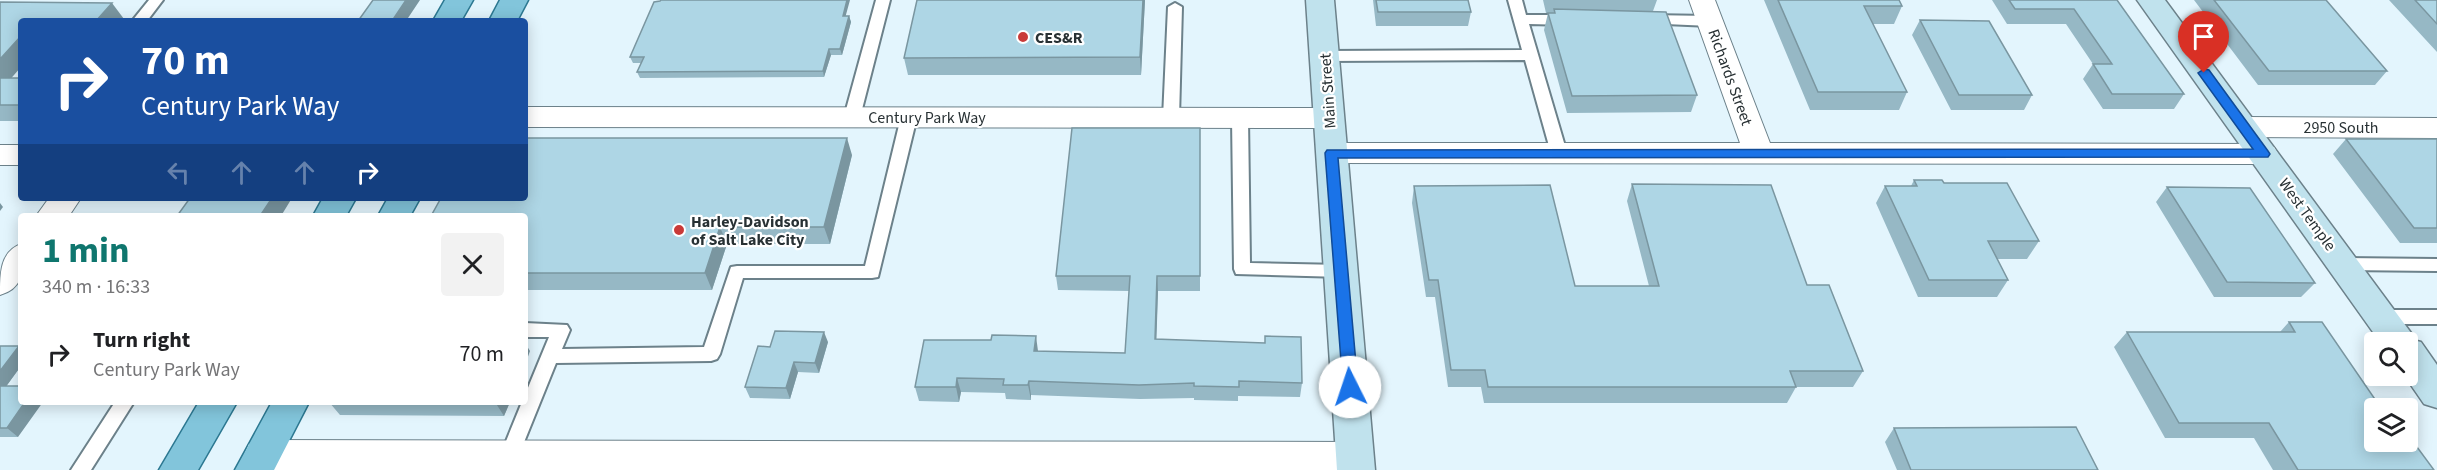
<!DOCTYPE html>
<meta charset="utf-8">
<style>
:root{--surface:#fff;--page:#f2f2f2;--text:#202124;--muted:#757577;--accent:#0f766e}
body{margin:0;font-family:"Source Sans 3",sans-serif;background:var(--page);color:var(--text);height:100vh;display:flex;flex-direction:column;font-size:22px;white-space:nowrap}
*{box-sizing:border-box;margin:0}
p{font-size:20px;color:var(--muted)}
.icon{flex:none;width:33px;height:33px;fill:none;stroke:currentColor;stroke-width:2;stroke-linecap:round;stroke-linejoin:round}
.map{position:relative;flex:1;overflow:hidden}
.details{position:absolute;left:18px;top:213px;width:510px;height:192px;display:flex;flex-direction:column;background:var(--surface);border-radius:6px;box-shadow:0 3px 15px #0003}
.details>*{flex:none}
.hud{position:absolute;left:18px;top:18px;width:510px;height:183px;border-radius:6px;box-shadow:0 3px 15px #0003;background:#1a4fa0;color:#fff;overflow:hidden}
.fabs{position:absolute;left:2364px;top:332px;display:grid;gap:12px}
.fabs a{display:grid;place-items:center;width:54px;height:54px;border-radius:6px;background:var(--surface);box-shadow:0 3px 15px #0003;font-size:30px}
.pin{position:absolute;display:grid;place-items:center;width:51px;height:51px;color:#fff;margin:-62px -26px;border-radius:50% 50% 50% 0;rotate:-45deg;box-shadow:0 0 6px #0007}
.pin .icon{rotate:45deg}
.me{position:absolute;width:66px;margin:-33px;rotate:356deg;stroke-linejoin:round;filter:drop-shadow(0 0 4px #0008)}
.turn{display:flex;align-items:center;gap:21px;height:126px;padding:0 24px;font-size:27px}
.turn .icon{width:78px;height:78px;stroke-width:2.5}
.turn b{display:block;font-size:42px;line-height:51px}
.lanes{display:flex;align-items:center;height:57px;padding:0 24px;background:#0003;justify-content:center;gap:30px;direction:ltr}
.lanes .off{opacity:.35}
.round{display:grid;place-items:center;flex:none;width:63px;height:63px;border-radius:6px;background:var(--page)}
.headline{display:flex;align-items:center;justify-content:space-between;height:102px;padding:0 24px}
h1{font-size:36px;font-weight:700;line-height:45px;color:var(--accent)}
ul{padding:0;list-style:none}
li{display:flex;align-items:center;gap:18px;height:78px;padding:0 24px}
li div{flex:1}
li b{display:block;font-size:22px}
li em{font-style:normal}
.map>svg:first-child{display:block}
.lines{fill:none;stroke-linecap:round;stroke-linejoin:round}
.lane-casing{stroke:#6c818a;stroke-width:4}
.street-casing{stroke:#6c818a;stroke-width:2}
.secondary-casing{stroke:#6c818a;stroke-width:3}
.primary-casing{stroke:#2c7891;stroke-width:3}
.lane{fill:#fff;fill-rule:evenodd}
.street{fill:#fff;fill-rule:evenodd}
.secondary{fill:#c0e2ed;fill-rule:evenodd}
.primary{fill:#82c5db;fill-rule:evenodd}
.wall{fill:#96b8c5}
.shaded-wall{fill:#7a96a0}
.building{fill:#aed6e5;stroke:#7a96a0;stroke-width:1.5}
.route{fill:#1a73e8;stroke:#114b97;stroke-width:1.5}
.poi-dot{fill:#c93a38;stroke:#fff;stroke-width:2}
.labels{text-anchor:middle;stroke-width:4.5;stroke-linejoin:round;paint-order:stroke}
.poi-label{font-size:16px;font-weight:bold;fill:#283134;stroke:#fff;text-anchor:start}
.street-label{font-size:16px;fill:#283134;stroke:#fff}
</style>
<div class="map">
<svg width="2437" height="470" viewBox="0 0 2437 470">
<rect width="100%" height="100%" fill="#e3f5fd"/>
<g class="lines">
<defs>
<path id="lane" d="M149,0H163L147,21H132Z
M876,0H890L860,117L852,122L844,117Z
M1508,0H1522L1526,15H1568L1575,20L1568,25L1529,24L1567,153L1565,157H1553L1551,153L1525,60L1324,61L1317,56L1324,51L1522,50Z
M1175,3L1182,7L1179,118L1171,123L1163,118L1168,7Z
M1648,15L1710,16L1717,21L1710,26L1643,23L1641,20Z
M909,112L917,117L878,277L872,278H743L720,354L717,359L711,361L556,363L516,462L509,464L502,462L500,456L522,402H525V395L549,337H525V323L567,325L570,330L562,349L704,347L731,267L737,266H865L901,117Z
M1240,113L1248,118L1250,263L1342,265L1348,266L1350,271L1348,276L1342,277L1236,274L1234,269L1232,118Z
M2344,258L2437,259V271L2344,270L2338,269L2336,264L2338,259Z
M2381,310H2437V324H2381L2375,322L2372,317L2375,312Z
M115,402H134L91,470H71Z"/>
<path id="street" d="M1689,0H1715L1770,143L2263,144L2274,147L2278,154L2274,161L2263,164L1332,163L1321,160L1317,153L1321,146L1332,143H1740Z
M525,107L1329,108L1339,111L1344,118L1339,125L1329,128L525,127Z
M2244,117L2437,118V138L2244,137L2234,134L2229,127L2234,120Z
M0,145H21V165H0Z
M49,198H81L69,216H36Z
M21,244C21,268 27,287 0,295C0,273 0,252 21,244Z
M262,440L1355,442L1368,446L1373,457L1368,468L1362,470H261L249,466L244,455L249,444Z"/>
<path id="secondary" d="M1306,0H1334L1375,470H1337Z
M2137,0H2165L2417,341L2421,342L2437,365V408L2424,404L2404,375H2408V342H2380Z"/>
<path id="primary" d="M445,0H473L461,21H433Z
M500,0H528L517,21H489Z
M323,198H356L346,216H313Z
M388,198H420L410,216H378Z
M199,402H237L198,470H159Z
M272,402H309L274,470H235Z"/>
</defs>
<use href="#lane" class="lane-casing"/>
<use href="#street" class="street-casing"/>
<use href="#secondary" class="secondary-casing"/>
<use href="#primary" class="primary-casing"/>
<use href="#lane" class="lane"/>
<use href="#street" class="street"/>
<use href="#secondary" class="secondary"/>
<use href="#primary" class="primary"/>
</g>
<path class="wall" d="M917,0H1145L1141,75H908L904,58Z
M1373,0H1468L1471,12L1468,26H1376Z
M1543,0H1657L1653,11L1697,95L1691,112L1567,113L1544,30L1548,13H1546Z
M1764,0H1899L1902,6L1894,24H1873L1907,92L1899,110H1810Z
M1992,0H2117L2184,94L2174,109H2103L2083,79L2093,64L2066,24H2007Z
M2194,0H2326L2387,71L2375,85H2258Z
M2389,0H2437V52Z
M0,2L124,19L21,21L11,78H21V121H0Z
M846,16H849L851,22L842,55H831L824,77L640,78L637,72L641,63H633L630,57Z
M1920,20L2032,95L2024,110H1951L1912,35Z
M1200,128V291H1158L1156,339L1302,383L1300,397L1238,396V401L1194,400V398L1140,399L1031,395V400L1006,399L1005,393L961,392L959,402L919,401L915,387L991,340L1038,351L1125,353L1129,291L1058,290L1056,276Z
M2346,139H2437V243H2400L2333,154Z
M852,155L830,244H727L712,290H525V216Z
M1914,180L2039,241L2027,259H1997L2008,280L1997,297H1918L1876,203L1885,186H1911Z
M1632,184L1807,285L1863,371L1853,387H1796L1787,403H1484L1481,387H1448L1435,297H1426L1412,203L1414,186L1575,286H1649L1627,201Z
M2167,187L2315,283L2301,297H2214L2156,202Z
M2289,322L2407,446L2434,470H2273L2254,438H2165L2114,347L2127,332H2280Z
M828,342L819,373L798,372L790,399L750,398L745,387L770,347Z
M0,346H19L21,348V366L6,386L18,437H0Z
M329,402H510L504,416L340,415Z
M1894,428L2098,470H1897L1885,442Z"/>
<path class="shaded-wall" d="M406,0H420L406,21H392Z
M847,0H850L844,22L843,16Z
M1143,0H1145L1141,75L1140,57Z
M112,3L124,19L122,21H96Z
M849,16L851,22L842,55L840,49Z
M21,36V67L0,91V59Z
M829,49L831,55L824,77L823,71Z
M847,138L852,155L830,244L824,227Z
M272,198H292L281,216H260Z
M0,203L3,207L0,211Z
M720,227L727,244L712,290L705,273Z
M1157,276L1158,291L1156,353L1155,339Z
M824,332L828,342L819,373L815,363Z
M1036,336L1038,351H1034Z
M525,343L530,351L525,365Z
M19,346L21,348V366L0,395V371Z
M794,362L798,372L790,399L786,388Z
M957,378L961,392L959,402L956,387Z
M1029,381L1031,395V400L1028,385Z
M25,402H43L18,437L7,428Z
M495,402H510L504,416Z"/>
<path class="building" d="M373,0H406L392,21H358Z
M661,0H847L843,16H849L840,49H829L823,71L637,72L644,57H630L654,2L660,1Z
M917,0H1143L1140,57L904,58Z
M1376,0H1468L1471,12H1378Z
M1778,0H1899L1902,6H1864L1907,92H1818Z
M2009,0H2117L2184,94H2112L2093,64H2112L2074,9H2015Z
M2214,0H2326L2387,71H2269Z
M2415,0H2437V24Z
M0,2L112,3L96,21H21V36L0,59Z
M1554,9L1666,12L1697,95L1572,96L1548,13H1555Z
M1920,20L1989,21L2032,95H1959Z
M0,78H21V105H0Z
M1072,128H1200V276H1157L1155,339L1265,343V336L1301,337L1302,383L1239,381V387L1194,386V383L1139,385L1029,381L1028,385H1003L1004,379L957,378L956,387H915L924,340H991L992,335L1036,336L1034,351L1125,353L1130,276H1056Z
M525,138H847L824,227H720L705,273H525V216H431L441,198H525Z
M2346,139H2437V228H2414Z
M1914,180H1942L1944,183H2007L2039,241H1988L2008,280H1929L1885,186H1917Z
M1632,184L1771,185L1807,285H1829L1863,371H1790L1796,387H1488L1485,370H1451L1438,280H1429L1414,186L1550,185L1575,286H1659Z
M2167,187L2250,188L2315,283L2227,282Z
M190,198H272L260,216H177Z
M2289,322H2322L2381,408H2374V441H2404L2407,446L2417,447L2434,470H2298L2269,423H2179L2127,332H2295Z
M775,331L824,332L815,363L794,362L786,388L745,387L758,346L770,347Z
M0,346H19L0,371Z
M0,386H21V402H25L7,428H0Z
M2076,427L2098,470H1911L1894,428Z"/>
<path class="route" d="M2204,69L2209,70L2268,151L2270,154L2268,157L1338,158L1358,387L1356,392L1350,394L1345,392L1343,387L1325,153L1327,150L2253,149L2198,73Z"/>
<g class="poi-dot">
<circle cx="1023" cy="37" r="6"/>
<circle cx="679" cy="230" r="6"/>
</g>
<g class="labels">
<g class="poi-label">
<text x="1035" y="43">CES&amp;R</text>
<text x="691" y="227">Harley-Davidson<tspan x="691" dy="18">of Salt Lake City</tspan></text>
</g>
<g class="street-label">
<text transform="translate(1731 77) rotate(70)" y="6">Richards Street</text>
<text transform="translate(1327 91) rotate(-94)" y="6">Main Street</text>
<text x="927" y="123">Century Park Way</text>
<text x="2341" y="133">2950 South</text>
<text transform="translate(2308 214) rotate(54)" y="6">West Temple</text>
</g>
</g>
</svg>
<div class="fabs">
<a><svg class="icon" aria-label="search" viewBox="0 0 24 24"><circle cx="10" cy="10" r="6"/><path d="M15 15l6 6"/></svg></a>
<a><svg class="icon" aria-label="layers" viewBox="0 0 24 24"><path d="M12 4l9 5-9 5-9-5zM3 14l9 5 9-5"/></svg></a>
</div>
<div class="pin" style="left:2204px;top:73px;background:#d93025"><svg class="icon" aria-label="arrive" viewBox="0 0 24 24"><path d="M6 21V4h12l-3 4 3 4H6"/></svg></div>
<svg class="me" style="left:1350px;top:387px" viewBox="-20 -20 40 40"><circle r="19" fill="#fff"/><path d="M0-13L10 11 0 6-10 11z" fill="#1a73e8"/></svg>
<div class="hud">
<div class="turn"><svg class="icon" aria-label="right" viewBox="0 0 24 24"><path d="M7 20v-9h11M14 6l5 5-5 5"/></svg><div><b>70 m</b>Century Park Way</div></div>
<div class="lanes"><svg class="icon off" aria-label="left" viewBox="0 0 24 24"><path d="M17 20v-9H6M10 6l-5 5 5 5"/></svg><svg class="icon off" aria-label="ahead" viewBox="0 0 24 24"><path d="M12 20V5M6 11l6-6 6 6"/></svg><svg class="icon off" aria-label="ahead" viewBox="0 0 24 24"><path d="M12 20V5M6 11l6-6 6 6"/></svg><svg class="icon" aria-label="right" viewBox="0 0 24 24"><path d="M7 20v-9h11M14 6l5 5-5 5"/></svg></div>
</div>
<section class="details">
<div class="headline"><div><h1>1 min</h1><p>340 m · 16:33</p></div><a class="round"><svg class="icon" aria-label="close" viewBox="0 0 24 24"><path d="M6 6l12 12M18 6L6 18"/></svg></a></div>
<ul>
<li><svg class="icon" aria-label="right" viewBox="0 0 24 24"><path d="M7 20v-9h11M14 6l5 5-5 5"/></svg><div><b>Turn right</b><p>Century Park Way</p></div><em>70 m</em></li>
</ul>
</section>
</div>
